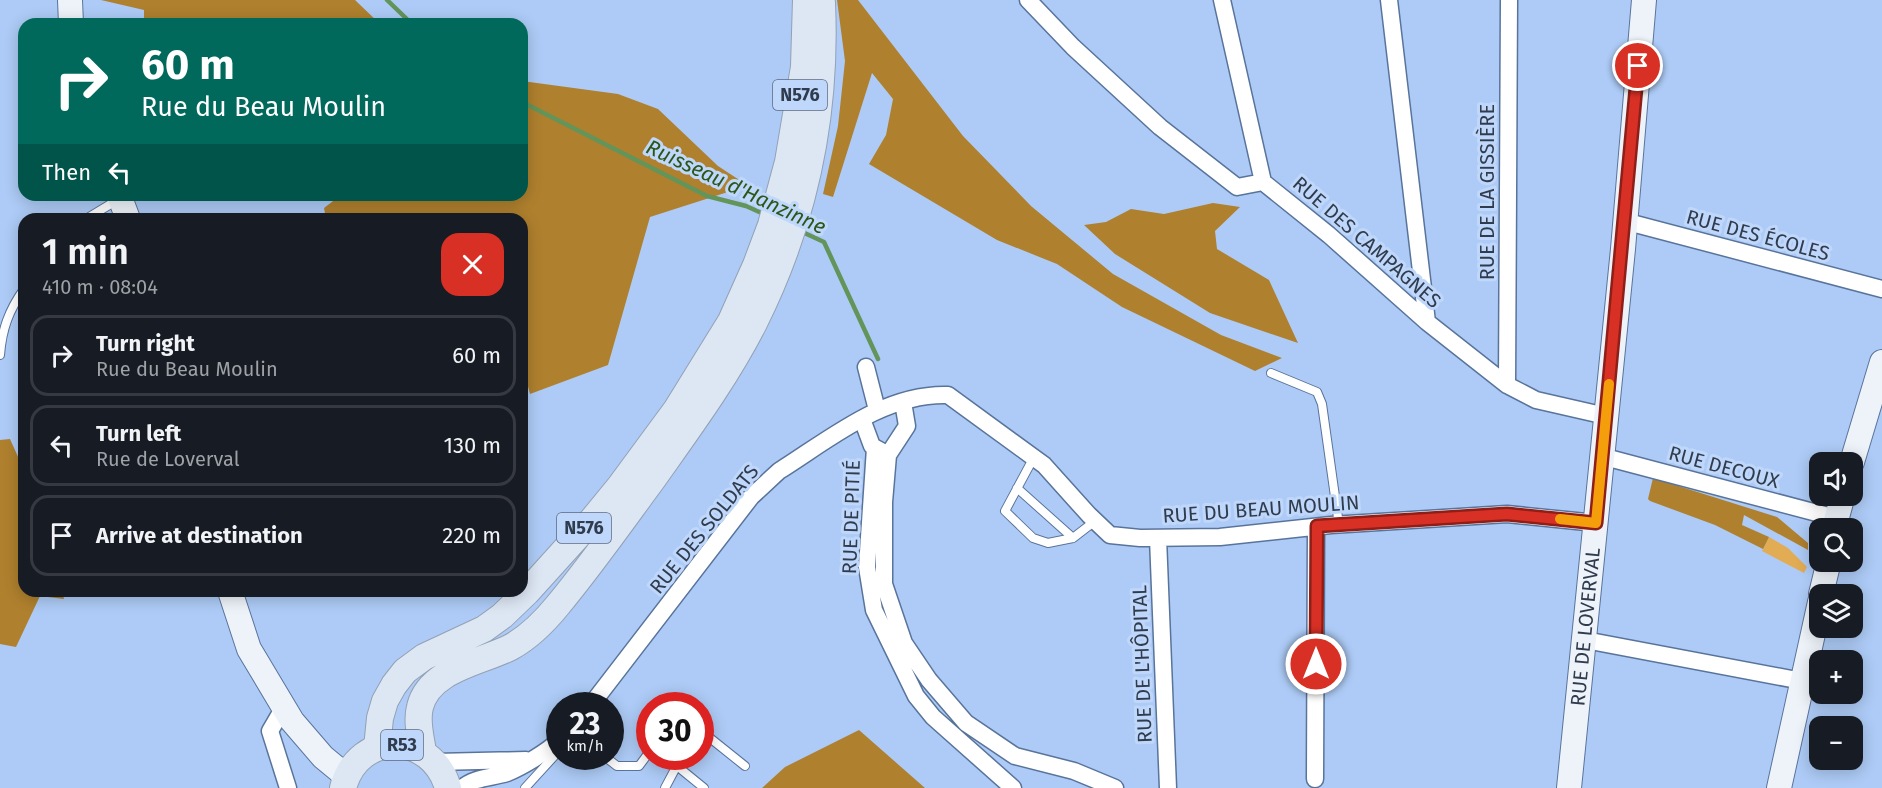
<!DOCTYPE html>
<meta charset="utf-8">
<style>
:root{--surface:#171b24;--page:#242831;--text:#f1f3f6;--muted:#9ea1a6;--line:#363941}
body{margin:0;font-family:"Fira Sans",sans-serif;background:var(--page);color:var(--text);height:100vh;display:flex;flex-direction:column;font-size:22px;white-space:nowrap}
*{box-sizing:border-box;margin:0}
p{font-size:20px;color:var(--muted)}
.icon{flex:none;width:33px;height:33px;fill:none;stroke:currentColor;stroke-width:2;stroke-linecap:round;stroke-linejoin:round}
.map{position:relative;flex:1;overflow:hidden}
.drawer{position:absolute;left:18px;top:213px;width:510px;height:384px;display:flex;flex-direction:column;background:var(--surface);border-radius:18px;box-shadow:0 3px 15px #0003}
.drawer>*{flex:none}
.banner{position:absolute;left:18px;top:18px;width:510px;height:183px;border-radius:18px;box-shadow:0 3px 15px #0003;background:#00695c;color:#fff;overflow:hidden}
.buttons{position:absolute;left:1809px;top:452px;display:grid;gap:12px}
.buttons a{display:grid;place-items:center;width:54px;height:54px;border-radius:12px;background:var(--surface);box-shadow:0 3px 15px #0003;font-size:30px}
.speed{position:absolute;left:546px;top:692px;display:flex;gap:12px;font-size:30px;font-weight:700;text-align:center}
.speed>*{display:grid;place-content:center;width:78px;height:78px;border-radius:50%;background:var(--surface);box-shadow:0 3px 15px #0003;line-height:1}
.speed small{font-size:15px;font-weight:400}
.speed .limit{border:9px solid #d22;background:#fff;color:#111}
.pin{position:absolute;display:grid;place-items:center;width:51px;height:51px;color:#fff;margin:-26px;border:3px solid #fff;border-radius:50%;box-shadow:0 2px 6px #0007}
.me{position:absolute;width:66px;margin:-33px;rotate:0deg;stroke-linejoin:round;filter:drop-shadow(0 0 4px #0008)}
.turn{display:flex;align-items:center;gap:21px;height:126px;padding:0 24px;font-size:27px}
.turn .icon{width:78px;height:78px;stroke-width:2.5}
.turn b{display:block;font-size:42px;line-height:51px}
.then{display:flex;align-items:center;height:57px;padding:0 24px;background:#0003;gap:12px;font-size:22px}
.round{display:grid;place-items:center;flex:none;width:63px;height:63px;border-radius:18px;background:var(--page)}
.headline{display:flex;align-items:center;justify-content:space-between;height:102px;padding:0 24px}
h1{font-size:36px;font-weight:600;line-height:45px}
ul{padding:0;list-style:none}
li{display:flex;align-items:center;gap:18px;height:81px;margin:0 12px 9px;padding:0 12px;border:3px solid var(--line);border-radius:18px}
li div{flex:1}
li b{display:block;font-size:22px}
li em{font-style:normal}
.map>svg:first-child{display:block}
.green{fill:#e2ac54}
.forest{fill:#af802e}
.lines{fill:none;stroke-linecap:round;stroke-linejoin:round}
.stream{stroke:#63945a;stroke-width:4.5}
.lane-casing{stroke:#59749b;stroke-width:10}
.street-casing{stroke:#59749b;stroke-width:19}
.secondary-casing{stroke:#59749b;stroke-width:26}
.primary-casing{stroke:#92a1b5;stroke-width:28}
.lane{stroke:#fff;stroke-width:8}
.street{stroke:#fff;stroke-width:16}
.secondary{stroke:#eef3fa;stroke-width:24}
.primary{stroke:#dde7f4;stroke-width:26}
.route-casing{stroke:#8d1f18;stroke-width:15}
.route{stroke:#d93025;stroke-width:10}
.slow{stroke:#f59e0b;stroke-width:10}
.labels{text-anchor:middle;stroke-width:6;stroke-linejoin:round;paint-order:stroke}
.shield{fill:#bfd7fa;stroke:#5b6a81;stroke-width:1.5}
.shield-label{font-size:18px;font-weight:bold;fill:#303c4d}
.street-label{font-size:20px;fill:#303c4d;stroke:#bfd7fa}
.water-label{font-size:21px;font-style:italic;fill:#2c5618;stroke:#bfd7fa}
</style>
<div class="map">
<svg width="1882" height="788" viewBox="0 0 1882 788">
<rect width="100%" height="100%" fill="#adcbf6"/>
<path class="green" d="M1769,537L1788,548L1807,567L1804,573L1762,551Z"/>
<path class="forest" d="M101,0H355L380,24H144V10Z
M837,0H858L963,136L1031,206L1113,274L1221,335L1282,358L1255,371L1122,307L1057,264L997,240L869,164L886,135L893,99L872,73L833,197L823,194L838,126L845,61Z
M522,81L618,94L658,109L718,166L750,187L731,191L650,217L608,365L530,394L522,364V219H326L324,208L341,195H522Z
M1213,203L1240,207L1215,231L1217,249L1269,280L1298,343L1210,313L1115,254L1084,225L1106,222L1131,209L1164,214Z
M10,439L24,470V591H62L64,599L40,596L16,647L0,644V440Z
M1653,478L1777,517L1808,543V550L1744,515L1742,525L1769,537L1763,549L1715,525L1650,501L1648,499Z
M859,730L925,788H762L785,767Z"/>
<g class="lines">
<path class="stream" d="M387,0L412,24
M522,102L707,196L746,206L766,215
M798,230L824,242L878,359"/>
<defs>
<path id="lane" d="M86,219L119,199
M0,355C2,329 9,310 24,289
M1271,373L1317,392L1322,404L1339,525
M1034,457L1005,511L1033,538L1048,543L1073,538L1095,521
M1017,488L1073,538
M700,730L745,766
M604,756L617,766H639L650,751
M677,766L704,788
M525,788L557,753L556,744
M665,788L682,756"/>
<path id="street" d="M1028,0L1073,47L1160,127L1237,187L1263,182
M1222,0L1263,182L1329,235L1427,322L1507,385L1536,400L1606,416
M1389,0L1427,322
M1624,221L1882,289
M866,367L877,410
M1507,385L1509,0
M903,402L907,426L888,455L884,502V584L904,643L929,680L966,723L1015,756L1074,771L1115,788
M862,419L872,446L883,452
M875,448L867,567L874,610L916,696L933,717L1013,788
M1601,456L1836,518
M1158,538L1168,788
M1585,640L1802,681
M591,705L751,497L779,471C830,439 884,393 948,395L1044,465L1089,515L1110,535L1140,538L1220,537L1331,525L1507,514L1596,523
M284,707L270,731L288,788
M436,762L526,760
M1315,779L1316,527
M462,788C475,777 491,778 507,773C524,766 546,752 560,740"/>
<g id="secondary">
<path d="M70,0L71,24"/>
<path d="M119,195L128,219"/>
<path d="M1852,462L1882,362"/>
<path d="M1834,528L1843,495"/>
<path d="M230,591L249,649L292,721L323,757L346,776"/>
<path d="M1821,594L1829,561"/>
<path id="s1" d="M1569,788L1623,249L1644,0"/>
<path d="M1779,788L1820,602"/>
</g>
<path id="primary" d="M377,748L380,718L385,701L394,685L405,671L424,657L484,629L502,616L527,592L593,519L620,486L676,410L731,321L756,265L771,225L788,162L804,67L806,0
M423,752C421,737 416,722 420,707C429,669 482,662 511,647C529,637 545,621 558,605C592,564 622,521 653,479C689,428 726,378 754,323C804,223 827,114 822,3
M343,788C358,730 432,731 448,788"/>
</defs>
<use href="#lane" class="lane-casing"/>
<use href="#street" class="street-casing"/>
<use href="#secondary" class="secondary-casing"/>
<use href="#primary" class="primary-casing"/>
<use href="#lane" class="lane"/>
<use href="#street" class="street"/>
<use href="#secondary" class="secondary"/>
<use href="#primary" class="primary"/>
</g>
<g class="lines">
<defs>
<path id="route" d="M1316,664L1317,526L1507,514L1596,523L1638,66"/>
</defs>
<use href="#route" class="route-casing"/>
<use href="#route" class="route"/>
<path class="slow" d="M1560,519L1596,523L1609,384"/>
</g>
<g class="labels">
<g class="shield">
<rect x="773" y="80" width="54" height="30" rx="4.5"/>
<rect x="557" y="513" width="54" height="30" rx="4.5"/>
<rect x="381" y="730" width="42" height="30" rx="4.5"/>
</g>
<g class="shield-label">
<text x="800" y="101">N576</text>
<text x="584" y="534">N576</text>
<text x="402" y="751">R53</text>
</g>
<g class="street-label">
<text transform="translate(1487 192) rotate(-90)" y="7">RUE DE LA GISSIÈRE</text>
<text transform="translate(1758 235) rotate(15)" y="7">RUE DES ÉCOLES</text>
<text transform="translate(1367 242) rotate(41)" y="7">RUE DES CAMPAGNES</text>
<text transform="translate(1724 467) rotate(15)" y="7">RUE DECOUX</text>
<text transform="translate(1261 509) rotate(-4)" y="7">RUE DU BEAU MOULIN</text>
<text transform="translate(851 517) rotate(-88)" y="7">RUE DE PITIÉ</text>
<text transform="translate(704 529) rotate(-51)" y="7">RUE DES SOLDATS</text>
<text dy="7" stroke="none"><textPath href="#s1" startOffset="162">RUE DE LOVERVAL</textPath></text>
<text transform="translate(1142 664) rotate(-92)" y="7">RUE DE L'HÔPITAL</text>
</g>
<g class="water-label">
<text transform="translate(736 187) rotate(25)" y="7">Ruisseau d'Hanzinne</text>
</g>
</g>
</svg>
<div class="buttons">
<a><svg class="icon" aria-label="sound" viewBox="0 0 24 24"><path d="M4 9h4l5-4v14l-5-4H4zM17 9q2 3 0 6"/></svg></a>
<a><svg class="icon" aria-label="search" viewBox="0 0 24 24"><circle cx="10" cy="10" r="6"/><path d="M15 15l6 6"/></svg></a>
<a><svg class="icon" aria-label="layers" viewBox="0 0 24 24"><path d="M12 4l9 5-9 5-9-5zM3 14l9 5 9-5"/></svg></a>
<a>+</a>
<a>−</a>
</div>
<div class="speed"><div>23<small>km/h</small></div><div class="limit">30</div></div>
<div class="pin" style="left:1638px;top:66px;background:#d93025"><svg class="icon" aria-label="arrive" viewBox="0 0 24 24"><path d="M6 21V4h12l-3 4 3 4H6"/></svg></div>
<svg class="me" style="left:1316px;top:664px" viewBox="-20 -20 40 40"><circle r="17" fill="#d93025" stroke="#fff" stroke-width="3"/><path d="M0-11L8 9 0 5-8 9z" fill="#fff"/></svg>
<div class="banner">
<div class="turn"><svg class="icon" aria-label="right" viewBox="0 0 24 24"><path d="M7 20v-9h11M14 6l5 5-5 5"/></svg><div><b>60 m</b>Rue du Beau Moulin</div></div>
<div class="then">Then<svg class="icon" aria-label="left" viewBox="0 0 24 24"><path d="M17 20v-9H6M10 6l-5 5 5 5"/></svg></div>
</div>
<section class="drawer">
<div class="headline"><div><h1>1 min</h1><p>410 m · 08:04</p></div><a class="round" style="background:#d93025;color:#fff"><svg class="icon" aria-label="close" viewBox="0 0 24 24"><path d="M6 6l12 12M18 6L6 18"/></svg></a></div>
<ul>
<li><svg class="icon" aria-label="right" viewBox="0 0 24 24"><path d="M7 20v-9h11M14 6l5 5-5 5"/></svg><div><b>Turn right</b><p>Rue du Beau Moulin</p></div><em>60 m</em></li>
<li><svg class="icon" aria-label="left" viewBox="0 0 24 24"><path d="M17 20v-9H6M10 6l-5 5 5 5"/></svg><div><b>Turn left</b><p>Rue de Loverval</p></div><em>130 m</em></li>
<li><svg class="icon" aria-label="arrive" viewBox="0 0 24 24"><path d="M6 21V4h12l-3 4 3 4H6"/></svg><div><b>Arrive at destination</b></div><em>220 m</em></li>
</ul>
</section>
</div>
